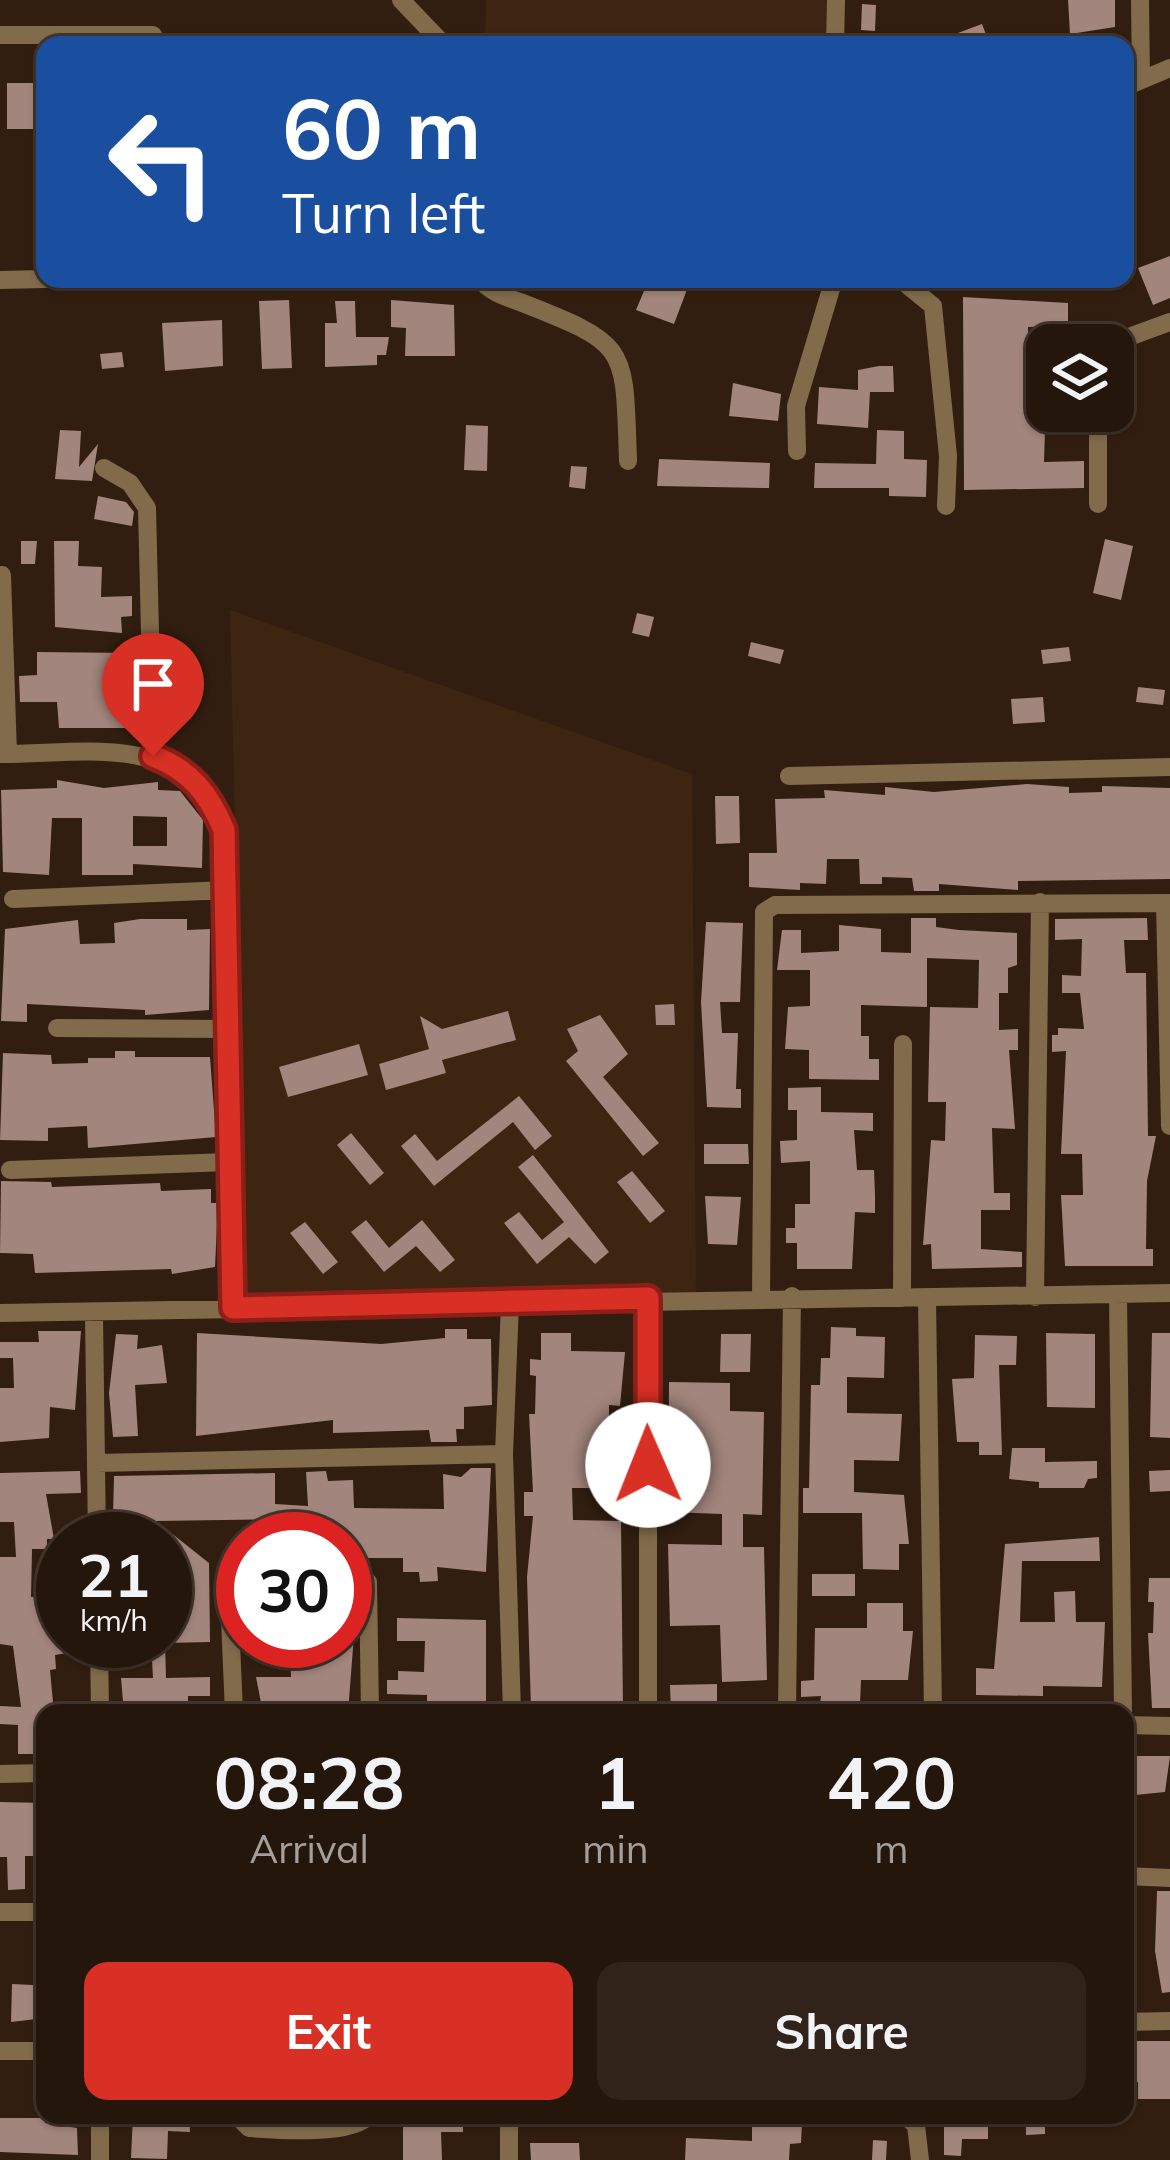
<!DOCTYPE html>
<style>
:root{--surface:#25160c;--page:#31231a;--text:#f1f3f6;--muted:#a39f9d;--line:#42352d;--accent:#d93025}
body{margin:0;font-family:Mulish,sans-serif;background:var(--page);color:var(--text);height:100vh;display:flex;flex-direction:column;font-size:45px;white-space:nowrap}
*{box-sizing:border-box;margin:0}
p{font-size:39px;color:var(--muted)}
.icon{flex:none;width:66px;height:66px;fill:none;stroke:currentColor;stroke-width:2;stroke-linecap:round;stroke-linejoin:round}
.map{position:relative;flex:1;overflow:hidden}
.details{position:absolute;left:36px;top:1704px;width:1098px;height:420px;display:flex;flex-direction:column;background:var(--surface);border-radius:24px;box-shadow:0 3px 9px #0004,0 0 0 3px var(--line)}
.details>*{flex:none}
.banner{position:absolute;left:36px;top:36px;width:1098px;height:252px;border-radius:24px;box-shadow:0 3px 9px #0004,0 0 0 3px var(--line);background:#1a4fa0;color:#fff;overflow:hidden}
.buttons{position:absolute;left:1026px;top:324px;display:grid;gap:24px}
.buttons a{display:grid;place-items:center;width:108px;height:108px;border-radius:24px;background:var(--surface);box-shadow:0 3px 9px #0004,0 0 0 3px var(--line);font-size:60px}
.speed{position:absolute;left:36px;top:1512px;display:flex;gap:24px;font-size:60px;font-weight:700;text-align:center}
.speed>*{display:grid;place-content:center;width:156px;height:156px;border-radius:50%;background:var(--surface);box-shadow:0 3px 9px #0004,0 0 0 3px var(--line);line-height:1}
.speed small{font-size:30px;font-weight:400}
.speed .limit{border:18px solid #d22;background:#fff;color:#111}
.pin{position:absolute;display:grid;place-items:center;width:102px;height:102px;color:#fff;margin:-123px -51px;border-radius:50% 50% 50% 0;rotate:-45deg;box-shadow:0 0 12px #0007}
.pin .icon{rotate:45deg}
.me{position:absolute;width:132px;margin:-66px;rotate:359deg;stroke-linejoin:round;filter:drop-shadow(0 0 9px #0008)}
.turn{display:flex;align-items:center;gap:42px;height:252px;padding:0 48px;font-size:54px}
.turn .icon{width:156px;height:156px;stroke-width:2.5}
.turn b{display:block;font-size:84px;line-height:102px}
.eta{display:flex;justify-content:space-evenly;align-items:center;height:204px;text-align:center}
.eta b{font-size:72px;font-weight:700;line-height:84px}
.action{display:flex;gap:24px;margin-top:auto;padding:24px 48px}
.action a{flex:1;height:138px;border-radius:24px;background:var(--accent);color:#fff;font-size:48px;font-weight:700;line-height:138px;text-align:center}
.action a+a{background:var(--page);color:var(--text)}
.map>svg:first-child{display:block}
.built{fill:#3d2511}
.building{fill:#a2857c;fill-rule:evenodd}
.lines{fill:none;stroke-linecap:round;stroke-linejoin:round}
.street{stroke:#816b4b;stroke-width:18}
.route-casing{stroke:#8d1f18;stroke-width:30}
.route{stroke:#d93025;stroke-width:21}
</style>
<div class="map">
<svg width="1170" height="2160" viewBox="0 0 1170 2160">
<rect width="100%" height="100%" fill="#311e10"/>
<path class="built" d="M486,0H828L827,45H485Z
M230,610L692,774L696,1303L246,1313Z"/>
<path class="building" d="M1068,0H1115V27L1070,34Z
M862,4L876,5L875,31L861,30Z
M982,24L990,45H931V43Z
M7,83H33V129H7Z
M1170,256V298L1153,305L1138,268Z
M649,279H691L674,324L636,310Z
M963,297L1068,303V326L1028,327L1029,367L1047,368L1044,462L1084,461V488L964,490Z
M289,300L292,368L262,369L259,301Z
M391,300L454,305L455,356H405L406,328L391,327Z
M335,301H355L356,337H389L386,355H377V365L325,367V323H337Z
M222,320L223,366L165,371L162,323Z
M122,352L124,367L102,369L100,354Z
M879,366H893L894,392H870L868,428L817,424L819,387L858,390V370Z
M733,383L781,394L778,421L729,416Z
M466,425L488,426L487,471L464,470Z
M60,430L81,431L79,467L98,444L92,481L55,479Z
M877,430L904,431V459L927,460L926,497L889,496V488H814L815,463L876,464Z
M659,459L770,463L769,488L657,486Z
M571,466L587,467L585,489L569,487Z
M98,496L126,502L134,512L132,526L94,519Z
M1105,539L1133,546L1121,600L1093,593Z
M21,541H37L35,564H21Z
M54,541H79L78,566L102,567L101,597L132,596V616L121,617L122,633L55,627Z
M637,613L654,617L649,637L632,633Z
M751,642L784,650L780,664L748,656Z
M1069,647L1071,661L1043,664L1041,650Z
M37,652L130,653L137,705H125V728H59L57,702H20L19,676L37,675Z
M1138,687L1165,690L1163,705L1136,702Z
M1043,697L1045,722L1013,724L1011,699Z
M57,780L104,788L158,782V790L180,791L203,820L202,868L133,864V875H82V818H52L49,875L3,872L1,790L57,788ZM133,816L167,817V846H133Z
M1027,784L1069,787V793L1102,792V786L1170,788V879L1018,881V890L939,884V891H914L912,878L882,877V884H860L859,859H827L826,884L800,883V890L749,887V853H777L775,799L825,798L824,790L885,795V787L934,792Z
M715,796H739L740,843L716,844Z
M911,918H936V927L959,930L1017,933V965L1008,968V993H999V1030L1018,1029V1050H1009L1015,1129L992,1128L994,1193H1010V1210H981V1249L1022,1252V1267L932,1269L931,1244L923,1245L931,1140L945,1141L946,1102H928L930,1007L978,1008L979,960L927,958V1007L861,1005V1036H869V1059H879V1080L809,1079V1050L785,1049L788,1007L810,1006V970H777L782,930H801V953L839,951V925L881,929V952L911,953Z
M1147,918L1148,940H1124L1126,973H1146L1148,1136H1156L1147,1181L1146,1249H1153V1266H1065L1061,1195H1083L1082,1154H1061L1066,1051L1052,1052V1035H1058V1028L1084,1029L1080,993H1062V975L1081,976L1082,939L1055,940V919Z
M140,919H187V930L210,929L209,1010L145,1015V1010L27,1004V1022L1,1021L5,929L78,920L80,944L115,943L114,923Z
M706,922L743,923L740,1002H720L722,1033H738L736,1089H741V1108L707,1107L701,1002Z
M674,1004L675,1025H656L655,1005Z
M508,1011L516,1040L442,1060L446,1073L386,1090L379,1064L429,1049L420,1016L442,1029Z
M600,1015L628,1054L603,1077L659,1143L643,1156L566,1061L578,1051L567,1029Z
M359,1044L368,1075L288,1097L279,1067Z
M115,1051H135V1057H210L216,1137L88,1148L87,1126L48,1128V1141L0,1140L3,1053L51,1055L52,1064L88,1063V1058H115Z
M821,1087V1112L873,1113V1131L854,1130L857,1170H874L875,1195V1213L855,1212L852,1269H797V1243H786V1228H795V1204H810V1161L781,1163L780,1141L797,1140V1110H788V1088Z
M519,1096L552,1136L535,1150L513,1122L434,1186L401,1146L415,1134L437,1161Z
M351,1133L384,1173L370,1185L337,1145Z
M704,1144H748L749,1164H704Z
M533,1155L609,1252L595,1264L569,1237L537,1264L504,1223L519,1212L542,1240L564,1222L518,1167Z
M632,1171L665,1211L650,1223L617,1182Z
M1,1181L51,1182L52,1187L160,1183L161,1191L211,1189V1203H218L215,1267L172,1274L171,1269L35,1273L33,1254L0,1253Z
M705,1196L741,1197L737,1245L708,1244Z
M366,1220L389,1248L422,1220L455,1260L440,1272L416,1246L384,1272L351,1232Z
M305,1222L338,1262L323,1274L290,1233Z
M831,1327L856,1328V1336L885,1337L884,1378L847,1377V1413L902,1414L899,1461L854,1460V1492L904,1495L909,1544H899V1570L863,1569L862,1513H803V1488H809L811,1385H820L821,1358H830Z
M445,1329H467V1339H491L492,1405L464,1407V1429H456L457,1442H431L429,1430L333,1433V1420L196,1436L197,1333L381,1344L445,1338Z
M38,1331H81L75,1410L50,1407L49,1438L0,1442V1388H14L13,1358H0V1342H39Z
M541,1333H571V1351L625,1352L620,1406L609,1405V1440L620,1441V1463L597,1462V1488H572L573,1520L621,1521L623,1710L531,1709L527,1577L533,1516H524V1492H533L529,1414H535L536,1376L530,1375V1359L541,1360Z
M1046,1333L1095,1334V1408L1047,1407Z
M1152,1333H1170V1438L1150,1437Z
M116,1334L138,1335L137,1349L162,1345L167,1383L135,1385L138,1436L113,1437L109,1393Z
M721,1334H751L750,1372H720Z
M975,1335L1017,1336L1016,1365H999L1002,1455H979V1442H957L952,1379L974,1378Z
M669,1382L730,1383V1411L764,1412L762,1515L743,1514V1547H764L767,1680L722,1682L720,1625L670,1626L668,1544L722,1545V1514L668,1512Z
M1012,1448H1045V1462L1097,1461V1478L1088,1479L1084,1488H1039V1482L1009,1479Z
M471,1468H491L486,1572L437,1567L438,1581L420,1582L419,1572H403V1558H345V1539H296V1519L156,1521L209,1563L210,1642L165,1643L166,1678L210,1677V1696H188V1713H124L121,1678H153L151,1641H165V1539H120V1516H113L114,1476L275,1473V1504L308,1506L306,1472L326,1471L328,1481L353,1480L354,1508L444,1509L443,1474L461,1477Z
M1170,1470V1491L1150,1492L1149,1471Z
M80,1471L81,1493L46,1494L54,1539H47V1549H32L31,1597H63V1641H86V1650L55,1655L56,1669L50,1670L54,1713H45V1754H18V1725L0,1724V1706L21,1707L13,1646L0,1644V1557H16L14,1522H0V1473Z
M1099,1537L1100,1561H1022L1020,1622H1055L1054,1592L1075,1591L1076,1622H1105L1102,1687L1043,1686V1696L976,1695V1668L994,1669L1005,1544Z
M812,1574H855V1596H812Z
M1149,1578H1170V1708H1152L1148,1633H1153L1154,1602H1148Z
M867,1603H903V1631H913L908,1680H861L860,1705L820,1704L821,1696L801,1697V1681L814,1680L815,1628H867Z
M397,1618L486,1620V1713H427V1695L387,1694V1680H398V1671L424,1672L425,1641H397Z
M345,1621L355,1622L348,1713H263L256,1677H291L290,1641H345Z
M717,1684V1713H671L670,1685Z
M1125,1756H1170L1165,1792L1125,1796Z
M0,1802L45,1803V1856H25V1889L8,1890L7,1857H0Z
M1157,1891H1170V1992L1162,1993L1155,1951Z
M12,1984L33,1985V1993H45V2018L11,2022Z
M1125,2041H1170V2099H1138V2082H1125Z
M133,2115L189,2116L190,2132L168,2131L167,2159L131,2158Z
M403,2115H463V2132H441L442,2160H403Z
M944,2115H988V2139H962L961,2156L944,2155Z
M1026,2115H1045V2134L1026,2135Z
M0,2118H45V2123L77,2128L78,2155L0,2152Z
M752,2122L802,2123L801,2143L790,2144L789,2160H685L686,2138L752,2141Z
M873,2140L887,2141L886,2160H872Z
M530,2143H579L580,2160H531Z"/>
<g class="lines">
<path class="street" d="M401,0L444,45
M1140,0L1141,80
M0,35H153
M835,45L836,0
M1125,87L1170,68
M480,279C489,292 506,297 520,302C630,345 624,345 628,461
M900,279L933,306L948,456L946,506
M0,280L45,279
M1107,345L1170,322
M1098,411V504
M797,451L796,406L834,279
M104,468L130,483L147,508L153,756
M2,575L8,754
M0,754C92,754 182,730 224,830L233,1308
M789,776L1170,767
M13,899L228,890
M1165,903L1170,1126
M57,1028L228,1029
M10,1170L228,1162
M1118,1295L1123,1713
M1035,1297L1040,902
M761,1298L764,912L775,905L1170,903
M902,1298L903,1044
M927,1299L933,1713
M510,1303L504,1454L512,1713
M0,1313L1170,1293
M94,1315L97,1539
M96,1463L504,1454
M345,1581L368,1582L370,1713
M99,1641L100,1713
M234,1713L229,1596L243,1583
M648,1713V1298
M787,1713L792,1296
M1125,1725L1170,1726
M0,1774L45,1773
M1125,1876L1170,1878
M0,1912H45
M1125,2022L1170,2021
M0,2051H45
M100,2115V2160
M236,2115L249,2128C277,2130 354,2136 369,2115
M509,2115V2160
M904,2115L916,2125L920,2160"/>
</g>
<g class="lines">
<defs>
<path id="route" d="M153,756C190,770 209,794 224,830L233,1308L648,1298V1465"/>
</defs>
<use href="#route" class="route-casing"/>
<use href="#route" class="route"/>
</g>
</svg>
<div class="buttons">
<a><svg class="icon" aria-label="layers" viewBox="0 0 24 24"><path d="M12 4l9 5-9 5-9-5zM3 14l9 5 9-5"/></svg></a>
</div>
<div class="speed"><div>21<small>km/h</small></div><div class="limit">30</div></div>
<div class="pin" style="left:153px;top:756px;background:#d93025"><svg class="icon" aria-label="arrive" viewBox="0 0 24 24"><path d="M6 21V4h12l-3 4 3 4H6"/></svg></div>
<svg class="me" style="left:648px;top:1465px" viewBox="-20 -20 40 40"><circle r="19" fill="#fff"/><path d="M0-13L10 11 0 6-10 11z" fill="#d93025"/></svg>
<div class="banner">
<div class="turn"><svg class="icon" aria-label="left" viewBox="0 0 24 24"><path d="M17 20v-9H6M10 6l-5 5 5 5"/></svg><div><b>60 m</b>Turn left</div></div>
</div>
<section class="details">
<div class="eta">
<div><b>08:28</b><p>Arrival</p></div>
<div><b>1</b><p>min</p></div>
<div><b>420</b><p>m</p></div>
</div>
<div class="action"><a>Exit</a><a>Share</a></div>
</section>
</div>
